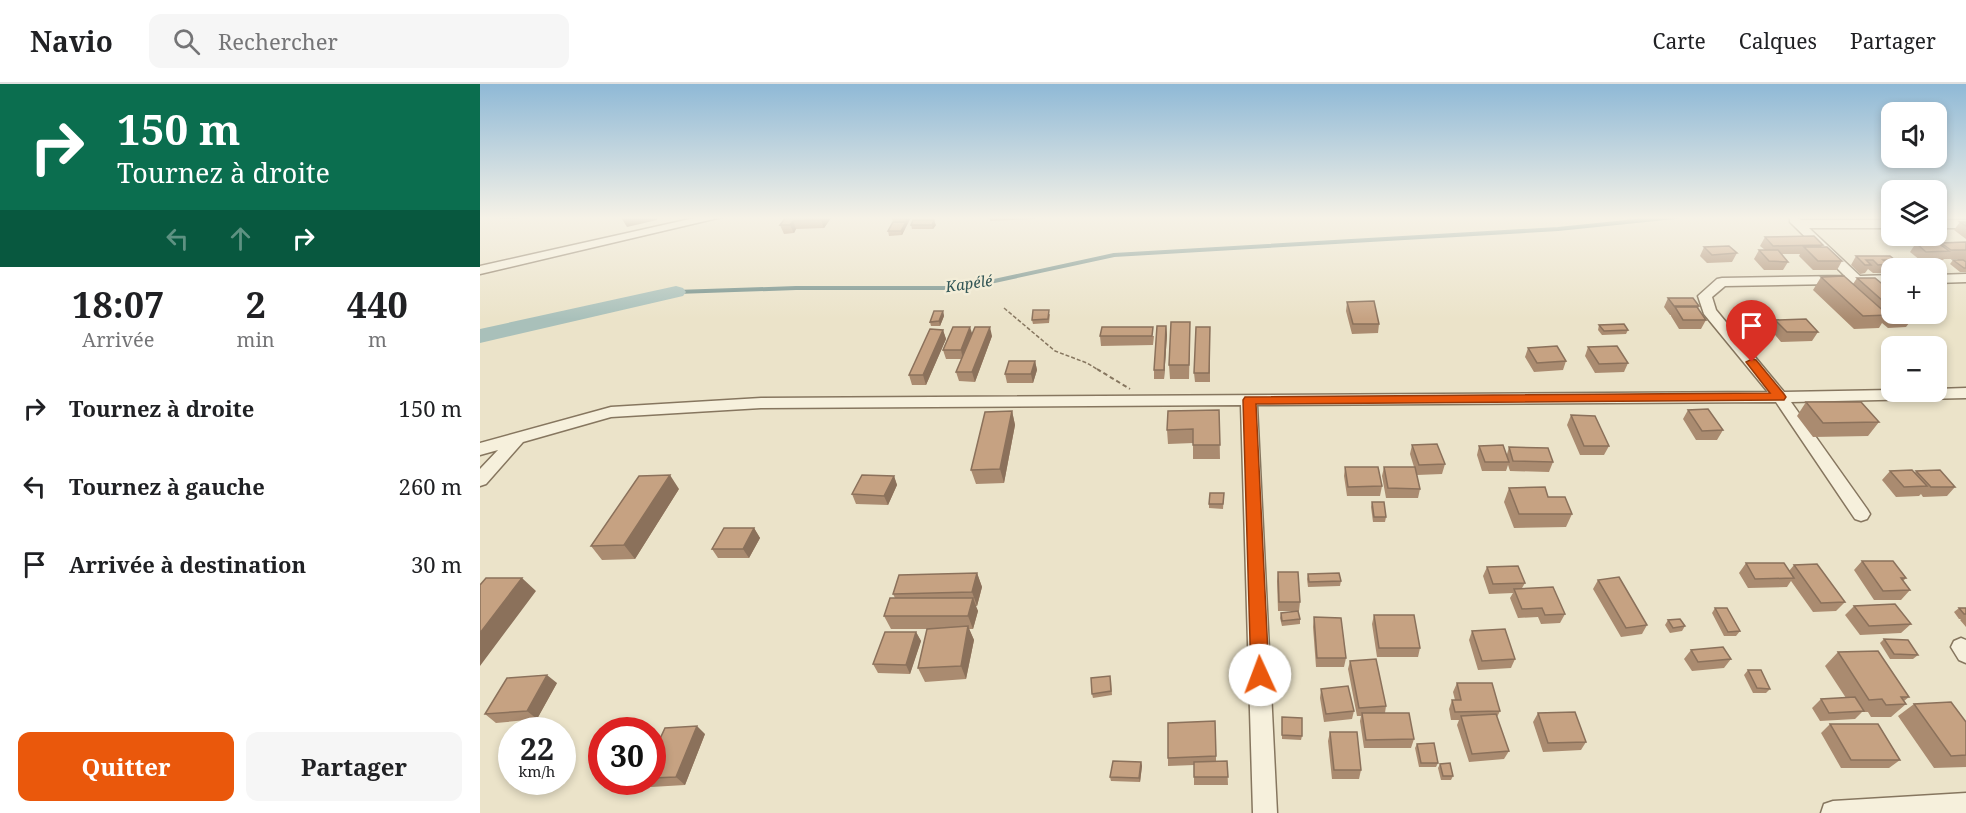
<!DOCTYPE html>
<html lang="fr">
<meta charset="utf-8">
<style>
:root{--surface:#fff;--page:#f6f6f6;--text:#202124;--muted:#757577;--line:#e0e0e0;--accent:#ea580c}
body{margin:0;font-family:"Noto Serif",serif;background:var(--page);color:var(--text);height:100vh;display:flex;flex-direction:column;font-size:22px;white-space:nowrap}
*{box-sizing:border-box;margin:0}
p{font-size:20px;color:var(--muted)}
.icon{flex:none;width:33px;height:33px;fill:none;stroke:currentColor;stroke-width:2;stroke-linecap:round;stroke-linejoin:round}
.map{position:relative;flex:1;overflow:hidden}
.sheet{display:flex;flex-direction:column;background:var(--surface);width:480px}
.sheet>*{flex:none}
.guide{background:#0b6e4f;color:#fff;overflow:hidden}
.fabs{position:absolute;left:1401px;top:18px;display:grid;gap:12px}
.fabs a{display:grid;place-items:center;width:66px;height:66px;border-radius:12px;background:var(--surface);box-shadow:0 3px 9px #0003;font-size:30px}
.speed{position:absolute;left:18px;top:633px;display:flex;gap:12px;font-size:30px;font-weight:700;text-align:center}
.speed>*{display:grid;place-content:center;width:78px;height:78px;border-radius:50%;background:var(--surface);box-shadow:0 3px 9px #0003;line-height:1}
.speed small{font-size:15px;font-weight:400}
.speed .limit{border:9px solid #d22;background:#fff;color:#111}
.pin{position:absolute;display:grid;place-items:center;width:51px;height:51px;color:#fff;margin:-62px -26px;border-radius:50% 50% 50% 0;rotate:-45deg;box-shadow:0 0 6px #0007}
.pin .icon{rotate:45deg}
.me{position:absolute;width:66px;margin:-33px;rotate:358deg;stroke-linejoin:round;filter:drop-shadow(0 0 4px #0008)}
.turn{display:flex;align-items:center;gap:21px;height:126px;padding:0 18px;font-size:27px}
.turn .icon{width:78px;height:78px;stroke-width:2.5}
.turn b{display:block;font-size:42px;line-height:51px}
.lanes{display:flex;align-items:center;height:57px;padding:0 18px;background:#0003;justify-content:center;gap:30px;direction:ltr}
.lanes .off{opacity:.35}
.eta{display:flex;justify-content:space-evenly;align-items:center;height:102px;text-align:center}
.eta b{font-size:36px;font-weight:700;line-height:42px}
.primary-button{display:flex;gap:12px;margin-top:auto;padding:12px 18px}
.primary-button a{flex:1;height:69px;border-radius:12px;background:var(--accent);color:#fff;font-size:24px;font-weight:700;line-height:69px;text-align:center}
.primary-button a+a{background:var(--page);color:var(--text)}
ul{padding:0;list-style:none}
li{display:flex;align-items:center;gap:18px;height:78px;padding:0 18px}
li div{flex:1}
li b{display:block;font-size:22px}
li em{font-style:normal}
header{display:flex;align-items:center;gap:36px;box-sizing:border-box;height:84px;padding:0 30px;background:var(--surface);border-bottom:2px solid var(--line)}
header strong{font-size:28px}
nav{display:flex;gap:33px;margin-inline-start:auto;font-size:21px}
.search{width:420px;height:54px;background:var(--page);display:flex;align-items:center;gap:15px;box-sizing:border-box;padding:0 21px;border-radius:12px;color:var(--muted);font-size:22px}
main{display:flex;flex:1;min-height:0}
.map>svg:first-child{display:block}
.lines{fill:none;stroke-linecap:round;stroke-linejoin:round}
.stream{stroke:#708d88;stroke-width:4}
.river{fill:#a9c0ba;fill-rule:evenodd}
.minor-casing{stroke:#86765f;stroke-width:3}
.path-far1{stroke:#86765f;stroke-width:1.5;stroke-dasharray:4 2;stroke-linecap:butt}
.path{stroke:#86765f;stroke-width:2;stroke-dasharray:4.5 3;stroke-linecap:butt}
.minor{fill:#f6f0dc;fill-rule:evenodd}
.wall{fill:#aa8b70}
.shaded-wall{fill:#8b715b}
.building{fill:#c6a282;stroke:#8b715b;stroke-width:1.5}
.route{fill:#ea580c;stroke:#983908;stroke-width:1.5}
.labels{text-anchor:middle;stroke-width:5;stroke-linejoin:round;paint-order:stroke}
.far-water-label{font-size:15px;font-style:italic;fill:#325656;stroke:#f3edd8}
</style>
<header>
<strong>Navio</strong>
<div class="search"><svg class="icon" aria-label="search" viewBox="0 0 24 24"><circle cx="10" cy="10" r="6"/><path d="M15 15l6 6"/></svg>Rechercher</div>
<nav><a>Carte</a><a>Calques</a><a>Partager</a></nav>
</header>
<main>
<section class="sheet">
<div class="guide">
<div class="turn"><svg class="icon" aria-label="right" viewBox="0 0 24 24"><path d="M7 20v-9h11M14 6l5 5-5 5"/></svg><div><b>150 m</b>Tournez à droite</div></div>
<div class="lanes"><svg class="icon off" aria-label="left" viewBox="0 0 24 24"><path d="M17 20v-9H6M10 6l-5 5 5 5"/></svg><svg class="icon off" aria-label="ahead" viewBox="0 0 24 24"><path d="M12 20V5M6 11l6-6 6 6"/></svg><svg class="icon" aria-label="right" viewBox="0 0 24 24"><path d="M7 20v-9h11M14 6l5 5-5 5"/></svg></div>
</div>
<div class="eta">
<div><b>18:07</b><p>Arrivée</p></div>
<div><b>2</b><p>min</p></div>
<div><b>440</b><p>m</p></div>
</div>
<ul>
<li><svg class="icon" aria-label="right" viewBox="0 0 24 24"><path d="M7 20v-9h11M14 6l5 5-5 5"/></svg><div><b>Tournez à droite</b></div><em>150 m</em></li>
<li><svg class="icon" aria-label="left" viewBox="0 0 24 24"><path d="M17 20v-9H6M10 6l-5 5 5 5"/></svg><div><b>Tournez à gauche</b></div><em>260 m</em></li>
<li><svg class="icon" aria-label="arrive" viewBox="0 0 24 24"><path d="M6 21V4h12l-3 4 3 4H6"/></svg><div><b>Arrivée à destination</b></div><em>30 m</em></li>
</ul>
<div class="primary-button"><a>Quitter</a><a>Partager</a></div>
</section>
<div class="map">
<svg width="1486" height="729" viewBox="0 0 1486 729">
<rect width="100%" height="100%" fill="#ebe3c9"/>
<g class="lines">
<path class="stream" d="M196,208L316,204H482L634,171L1078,145L1195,133"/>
<path class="river" d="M196,202L203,204L206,208L203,212L0,259V245Z"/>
<defs>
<path id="minor" d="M219,133H242L0,190V182Z
M1310,134H1318L1321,136H1412V144H1329L1380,192L1412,191V199L1245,202L1232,213L1236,226L1304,308L1412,306V308H1456V305L1486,304V314L1311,318L1387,425L1390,430L1387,435L1381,437L1375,435L1296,318L777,321L797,729H773L761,321L281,324L131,333L43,358L6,400L0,402V385L18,366L0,371V359L131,323L281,314L1288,308L1224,230L1218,212L1237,195L1242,194L1365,192L1310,138Z
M1456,136H1486V144H1456Z
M1486,190V198L1456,199V191Z
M1481,554L1486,556V579L1479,576L1471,563L1474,557Z
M1486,709V729H1341L1344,720L1353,717Z"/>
</defs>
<use href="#minor" class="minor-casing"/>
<path class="path-far1" d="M524,224L575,267L607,279L620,287"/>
<path class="path" d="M617,285L650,305"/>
<use href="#minor" class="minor"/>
</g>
<path class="wall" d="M20,133H38L36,135H21Z
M306,133L351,134L344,144L316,145L314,149L304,150L300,141Z
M412,133H431L422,151L409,152L408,147L413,138Z
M510,133H555L554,135L510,137Z
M1394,133H1412V135H1396Z
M1480,138H1486V155L1474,146Z
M431,141H456L453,145H432Z
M1285,153L1343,161L1341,163L1362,177L1357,186H1333L1319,172L1320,170H1302L1308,178L1303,186H1284L1274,175L1279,166H1285L1280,162Z
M1486,158V188H1480L1470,180L1473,176H1477L1478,175H1464L1463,176H1440L1430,168L1436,159L1460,160L1461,159Z
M1224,163L1257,169L1252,178L1227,179L1220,172Z
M1376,172H1410L1420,180L1418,184H1412V189H1410L1405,185L1402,189H1393L1388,185L1385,189L1380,190L1371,181Z
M1341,193L1373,200L1377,194L1412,208V230H1436L1426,243L1408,244L1402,239L1399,244L1374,245L1333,206Z
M1188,214L1219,222L1218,225L1226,236L1221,245H1199L1191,232V231H1190L1184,223Z
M867,218L899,240L898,249L872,250L866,227Z
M463,227L464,232L460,242H451L450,238Z
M570,230L569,239L553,240L552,236Z
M1295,236L1338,248L1332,257L1301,258L1290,245Z
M1119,241L1148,246L1146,250L1122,251L1118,246Z
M686,242L687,251L684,295H674V286Z
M730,243V298H715L714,289Z
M463,246L466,255L446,301H432L429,291Z
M492,250L512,252L495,298L479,297L476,288L482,275H466L463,266Z
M620,252H674L673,261L621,262Z
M710,252L709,295H690L689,281Z
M1108,263L1148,279L1144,288L1115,289L1105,272Z
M1048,264L1086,277L1083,286L1054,288L1045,273Z
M555,277L557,286L553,299H527L525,290Z
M1326,318L1399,338L1388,352L1333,353L1317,332Z
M739,326L740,375H713V359L688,360L687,346Z
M1208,326L1243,346L1237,356H1216L1203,335Z
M532,327L535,341L524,399L496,400L491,386Z
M1091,331L1129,362L1124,371H1100L1087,341Z
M932,361L965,380L962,390L937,391L940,405L938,414H906L902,392L904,383H934L930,370Z
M999,362L1027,370L1029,363L1073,378L1069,388L1030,387L1028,381L1026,387H1002L997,371Z
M865,383L902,402L900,412H867L864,392Z
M1410,387L1435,389L1436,387L1475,403L1467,412L1443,413L1441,410L1439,412L1416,413L1402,396Z
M414,392L417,401L408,421L376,420L372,410Z
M1029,404L1068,413L1092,430L1086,443L1034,444L1024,418Z
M199,405L155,475L122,476L111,462Z
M744,409L743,425L729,424V420Z
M892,418L906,433L905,438H893L891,423Z
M274,444L280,454L269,474H238L232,465Z
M1382,477L1426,494L1423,497L1430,506L1421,516H1394L1374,486Z
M1266,479L1309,487L1314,481L1365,518L1356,527L1333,528L1311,497L1307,503L1268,504L1259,489Z
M1007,483L1045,499L1042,504L1085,530L1080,539L1061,540L1058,533L1038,534L1030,514L1033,509L1009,510L1003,492Z
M798,488L820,518L819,527H798L797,497Z
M497,489L502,503L497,522H495L498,527L493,545H489L494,556L486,595L445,598L438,584L447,545H411L404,532L415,514L413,510Z
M828,490L861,497L860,502L828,503L827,495Z
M1118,496L1167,541L1162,550L1141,553L1113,505Z
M1374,522L1431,540L1421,549L1380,551L1365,531Z
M1235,524L1260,547L1256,552H1244L1232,529Z
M1479,524H1486V543L1480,536L1481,535H1479L1474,528Z
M801,529L820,535V540L802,542L800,534Z
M894,531L940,564L938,573H897L892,540Z
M834,533L866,574L864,583H836L833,543Z
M1188,536L1205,542L1202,547L1190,549L1185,541Z
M992,547L1035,575L1031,584L998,586L989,556Z
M436,548L441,557L430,590L398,589L393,580Z
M1404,555L1438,571L1433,575H1410L1400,559Z
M1211,566L1251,575L1244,584L1212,587L1204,575Z
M1358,568L1429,613L1424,617L1426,620L1411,633H1391L1388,628H1382L1375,635L1340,637L1332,624L1341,615L1366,614L1345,582Z
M870,577L906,622L905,629L934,655L931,664H884L880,637L881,632H877L868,585Z
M1268,586L1290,605L1286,609H1273L1264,591Z
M631,596L632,611L613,614L612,610Z
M77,599L57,635L16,639L5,630Z
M977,599L1020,627L1017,633L1029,667L1024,675L989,678L977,641L979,636H971L969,625L972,616H975L973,608Z
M841,605L874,627L872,635L844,638L840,614Z
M1434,620L1486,638V683L1454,684L1418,632Z
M1058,629L1106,658L1101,666L1063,668L1053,638Z
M802,633L822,652L821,656L802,655Z
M1350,640L1420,676L1409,684H1361L1341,649Z
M850,648L881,686L879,695H852L848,657Z
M225,650L205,701L171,703L165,698H172V672Z
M937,660L958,679L956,683H939L935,664Z
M736,672V677H747L748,701H714V681L688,682V674Z
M661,678L662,682L660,698L631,697L630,693Z
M960,680L973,692L971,696H961L958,684Z"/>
<path class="shaded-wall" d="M148,133H176L177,136L147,143L142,135Z
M343,133L351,134L344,144L341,136Z
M425,133H431L422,151L421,147L426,138Z
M454,136L456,141L453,145L452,141Z
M313,137L316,145L314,149L310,141Z
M463,227L464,232L460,242L459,237Z
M686,242L687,251L684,295V286Z
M490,243L493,252L483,275L481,266Z
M510,243L512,252L495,298L492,288Z
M463,246L466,255L446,301L443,291Z
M555,277L557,286L553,299L551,290Z
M532,327L535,341L524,399L520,385Z
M190,391L199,405L155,475L144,461Z
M414,392L417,401L408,421L404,412Z
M274,444L280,454L269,474L263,465Z
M497,489L502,503L497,522L492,508Z
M42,494L56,507L0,582V549Z
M493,514L498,527L493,545L488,532Z
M488,542L494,556L486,595L481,582Z
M436,548L441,557L430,590L426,581Z
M67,591L77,599L57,635L47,627Z
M217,642L225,650L205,701L196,693Z
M661,678L662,682L660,698L659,694Z"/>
<path class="building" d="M306,133H343L341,136L313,137L310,141H300Z
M433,136H454L452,141H431Z
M413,138H426L421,147H408Z
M1480,138H1486V142Z
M1334,152L1343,161L1293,162L1285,153Z
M1486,158V166H1471L1461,159Z
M1436,159H1458L1469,167L1446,168Z
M1249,162L1257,169L1232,171L1224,163Z
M1324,163H1347L1362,177H1338Z
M1279,166H1298L1308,178L1289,177Z
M1376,172H1410L1420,180H1416L1411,176H1403L1408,180L1398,181L1393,176H1386L1391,181H1385Z
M1473,176H1483L1486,178V184H1484Z
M1364,192L1408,231L1383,232L1341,193Z
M1377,194H1395L1412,208V225Z
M1188,214H1213L1219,222H1194Z
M894,217L899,240H873L867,218Z
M1195,223H1217L1226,236H1203Z
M553,226H569L568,235L552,236Z
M454,227H463L459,237L450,238Z
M1326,235L1338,248H1307L1295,236Z
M691,238H710L709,281H689Z
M1144,240L1148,246L1124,247L1119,241Z
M677,242H686L684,286H674Z
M473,243H490L481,266H463Z
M495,243H510L492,288H476Z
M622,243H673L672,252H620Z
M716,243H730L729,289H714Z
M450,245L463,246L443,291H429Z
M1077,262L1086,277L1057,279L1048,264Z
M1137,262L1148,279L1119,280L1108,263Z
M529,277H555L551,290H525Z
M1326,318H1381L1399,338L1343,339Z
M1228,325L1243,346L1222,347L1208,326Z
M739,326L740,361H713V345L687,346L688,327Z
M532,327L520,385L491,386L505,328Z
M1091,331L1115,332L1129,362H1104Z
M957,360L965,380L939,381L932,361Z
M1023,361L1029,378H1005L999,362Z
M1029,363L1068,364L1073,378L1033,377Z
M865,383H898L902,402L868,403Z
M904,383H935L940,405L908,404Z
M1432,386L1447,402L1424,403L1410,387Z
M1460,386L1475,403H1451L1436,387Z
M190,391L144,461L111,462L159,392Z
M382,391L414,392L404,412L372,410Z
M1065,403L1068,413H1085L1092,430H1039L1029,404Z
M730,409H744L743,420H729Z
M892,418H904L906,433H894Z
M244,444H274L263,465H232Z
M1382,477H1413L1426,494H1421L1430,506L1403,507Z
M1266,479H1304L1314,494L1275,495Z
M1337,480L1365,518L1341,519L1314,481Z
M1038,482L1045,499L1013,500L1007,483Z
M798,488H818L820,518H799Z
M497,489L492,508L413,510L419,491Z
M859,489L861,497L829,498L828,490Z
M1139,493L1167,541L1146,544L1118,496Z
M6,494H42L0,549V501Z
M1073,503L1085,530L1065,531L1062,524L1042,525L1034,505Z
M410,514H493L488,532H404Z
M1415,520L1431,540L1389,542L1374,522Z
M1235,524H1247L1260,547L1248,548Z
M1479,524H1486V530H1484Z
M818,527L820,535L802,537L801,529Z
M894,531H934L940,564H899Z
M834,533L861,534L866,574H837Z
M1200,535L1205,542L1193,544L1188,536Z
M488,542L481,582L438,584L447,545Z
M1025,545L1035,575L1002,577L992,547Z
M405,548H436L426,581L393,580Z
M1404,555L1428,556L1438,571L1414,570Z
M1243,563L1251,575L1218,578L1211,566Z
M1398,567L1429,613H1421L1426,620L1406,621L1402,615L1389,616L1358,568Z
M896,575L906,622L879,624L870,577Z
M1268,586H1281L1290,605L1277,604Z
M67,591L47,627L5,630L27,594Z
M630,592L631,607L612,610L611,594Z
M977,599H1012L1020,627L975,628L972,616H981Z
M868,602L874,627L846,630L841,605Z
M1375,613L1384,627L1349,629L1341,615Z
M1471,618L1486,638V671L1471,672L1434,620Z
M1095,628L1106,658L1068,659L1058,629Z
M882,629H929L934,655L886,656Z
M1016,630L1029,667L992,670L981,632Z
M802,633L822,634V652L802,651Z
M735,637L736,672L688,674V639Z
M1350,640H1398L1420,676H1371Z
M217,642L196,693L172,694V672L185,644Z
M850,648H877L881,686H854Z
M954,659L958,679H941L937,660Z
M633,677L661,678L659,694L630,693Z
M747,677L748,693H714V678Z
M970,679L973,692H963L960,680Z"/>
<linearGradient id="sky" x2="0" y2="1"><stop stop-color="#8fb9d6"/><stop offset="0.57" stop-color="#f6f2e7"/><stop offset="1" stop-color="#f6f2e7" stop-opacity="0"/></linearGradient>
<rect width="1486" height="235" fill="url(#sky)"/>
<path class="route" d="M1272,275L1276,276L1304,310L1306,313L1304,316L776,320L789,591L786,597L780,599L773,597L771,591L763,316L765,313L1290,309L1266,278Z"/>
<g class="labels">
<g class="far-water-label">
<text transform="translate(489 200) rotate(-8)" y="5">Kapélé</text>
</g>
</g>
</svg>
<div class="fabs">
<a><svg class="icon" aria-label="sound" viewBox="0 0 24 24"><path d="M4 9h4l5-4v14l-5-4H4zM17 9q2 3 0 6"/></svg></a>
<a><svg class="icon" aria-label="layers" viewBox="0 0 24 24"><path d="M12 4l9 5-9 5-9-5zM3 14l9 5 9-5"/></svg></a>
<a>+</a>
<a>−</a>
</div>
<div class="speed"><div>22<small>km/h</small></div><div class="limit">30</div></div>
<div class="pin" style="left:1272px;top:278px;background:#d93025"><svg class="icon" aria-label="arrive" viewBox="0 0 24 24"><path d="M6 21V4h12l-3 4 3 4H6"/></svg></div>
<svg class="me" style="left:780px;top:591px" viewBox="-20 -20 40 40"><circle r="19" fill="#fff"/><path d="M0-13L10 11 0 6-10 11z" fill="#ea580c"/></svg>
</div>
</main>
